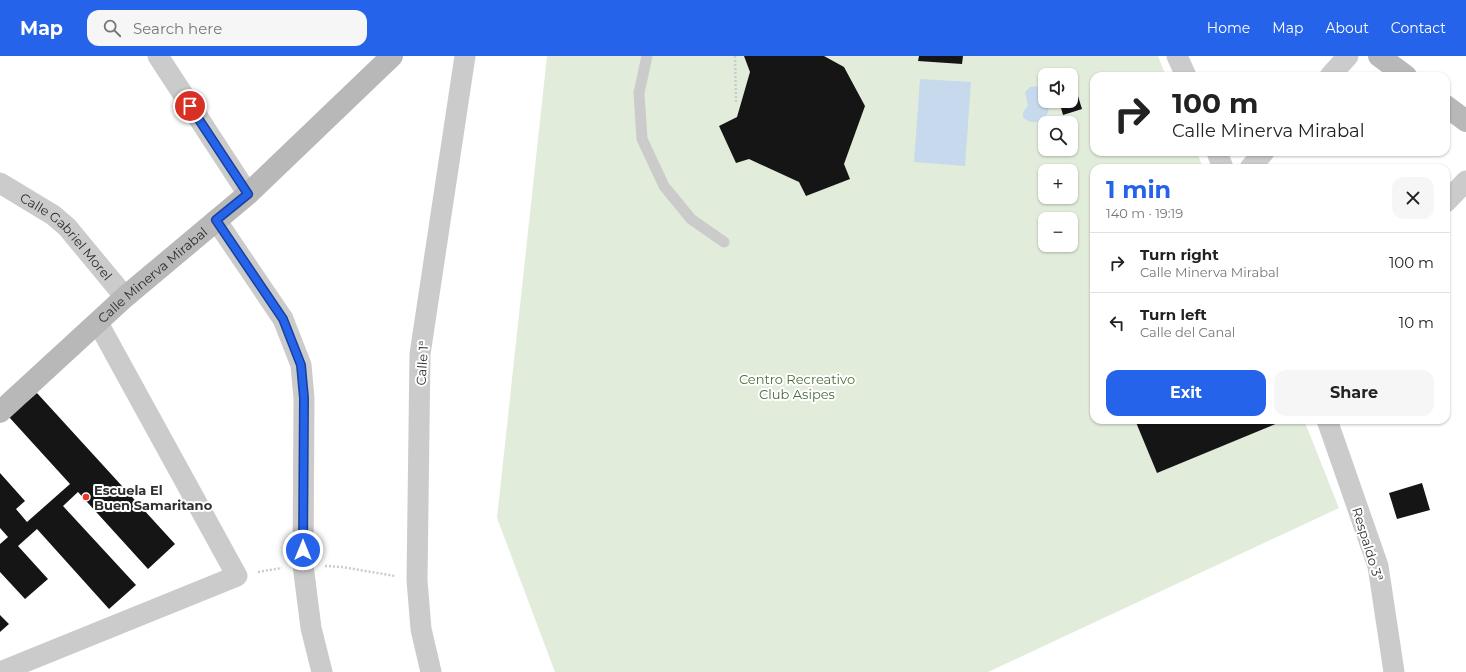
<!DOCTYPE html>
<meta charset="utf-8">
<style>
:root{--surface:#fff;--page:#f6f6f6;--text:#222;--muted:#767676;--line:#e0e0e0;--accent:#2563eb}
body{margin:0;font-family:Montserrat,sans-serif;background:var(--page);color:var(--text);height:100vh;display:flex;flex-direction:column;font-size:15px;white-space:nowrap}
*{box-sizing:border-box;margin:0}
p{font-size:13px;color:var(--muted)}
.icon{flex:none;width:22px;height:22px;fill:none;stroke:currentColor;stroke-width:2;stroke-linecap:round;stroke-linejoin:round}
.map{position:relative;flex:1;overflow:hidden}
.side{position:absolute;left:1090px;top:108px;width:360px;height:260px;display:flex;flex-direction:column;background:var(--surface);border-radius:12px;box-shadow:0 1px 3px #0004}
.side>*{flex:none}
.hud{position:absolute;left:1090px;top:16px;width:360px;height:84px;border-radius:12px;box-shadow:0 1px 3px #0004;background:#fff;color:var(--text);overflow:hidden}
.fabs{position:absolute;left:1038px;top:12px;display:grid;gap:8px}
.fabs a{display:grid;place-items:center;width:40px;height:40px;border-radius:8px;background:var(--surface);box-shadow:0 1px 3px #0004;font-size:20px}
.pin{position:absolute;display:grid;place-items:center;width:34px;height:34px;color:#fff;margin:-17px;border:2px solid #fff;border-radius:50%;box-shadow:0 1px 4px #0007}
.me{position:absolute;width:44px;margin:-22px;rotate:0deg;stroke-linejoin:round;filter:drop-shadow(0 0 3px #0008)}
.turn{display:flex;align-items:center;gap:14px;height:84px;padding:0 16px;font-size:18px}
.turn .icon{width:52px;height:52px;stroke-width:2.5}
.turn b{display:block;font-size:28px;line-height:34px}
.round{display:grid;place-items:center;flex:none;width:42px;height:42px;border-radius:12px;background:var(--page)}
.overview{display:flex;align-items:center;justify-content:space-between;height:68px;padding:0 16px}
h1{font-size:24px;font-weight:700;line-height:30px;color:var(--accent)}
.primary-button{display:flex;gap:8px;margin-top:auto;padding:8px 16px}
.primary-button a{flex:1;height:46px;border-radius:12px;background:var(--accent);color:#fff;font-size:16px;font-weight:700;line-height:46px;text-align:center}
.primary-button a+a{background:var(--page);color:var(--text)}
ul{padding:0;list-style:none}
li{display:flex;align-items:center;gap:12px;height:60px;padding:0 16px;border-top:1px solid var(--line)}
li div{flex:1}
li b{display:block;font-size:15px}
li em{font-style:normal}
header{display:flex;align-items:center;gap:24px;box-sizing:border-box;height:56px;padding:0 20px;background:var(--accent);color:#fff}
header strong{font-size:19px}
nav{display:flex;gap:22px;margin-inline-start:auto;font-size:14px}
.search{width:280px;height:36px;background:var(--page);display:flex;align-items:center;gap:10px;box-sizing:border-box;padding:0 14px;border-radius:12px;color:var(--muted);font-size:15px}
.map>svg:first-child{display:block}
.green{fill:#e2ecdb;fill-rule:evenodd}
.water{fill:#c7d9ec}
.building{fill:#151515}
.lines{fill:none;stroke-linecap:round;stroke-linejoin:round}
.path{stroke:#cbcbcb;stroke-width:2.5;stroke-dasharray:2 2;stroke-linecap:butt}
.lane{stroke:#cbcbcb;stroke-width:11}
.street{stroke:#cbcbcb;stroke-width:21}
.secondary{stroke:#b8b8b8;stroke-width:22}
.route-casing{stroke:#184099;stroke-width:10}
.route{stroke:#2563eb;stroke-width:7}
.poi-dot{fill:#e8362d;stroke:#fff;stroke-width:1.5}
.labels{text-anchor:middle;stroke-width:4;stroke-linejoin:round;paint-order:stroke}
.street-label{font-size:13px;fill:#2e2e2e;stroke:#fff}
.park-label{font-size:13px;fill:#4b6b3b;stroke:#fff}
.poi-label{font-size:13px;font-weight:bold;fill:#2e2e2e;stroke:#fff;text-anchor:start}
</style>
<header>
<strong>Map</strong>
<div class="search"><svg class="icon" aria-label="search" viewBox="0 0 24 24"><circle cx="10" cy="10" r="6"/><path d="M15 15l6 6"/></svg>Search here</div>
<nav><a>Home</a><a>Map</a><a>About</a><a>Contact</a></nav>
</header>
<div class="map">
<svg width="1466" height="616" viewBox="0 0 1466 616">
<rect width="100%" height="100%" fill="#fff"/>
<path class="green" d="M547,0H1158L1166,20H1094V96H1197L1203,112H1094V364H1304L1339,452L988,616H555L497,462ZM1045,19H1071V45H1045ZM1045,67H1071V93H1045ZM1045,115H1071V141H1045ZM1045,163H1071V189H1045Z"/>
<path class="water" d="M920,23L971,26L965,110L914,106Z
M1038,30L1045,35V45H1048C1053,61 1035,74 1023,61V56L1028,50L1025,36L1030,31Z"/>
<path class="building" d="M744,0H824L844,11L865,50L844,108L850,123L806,140L799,126L749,103L736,107L719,70L737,61L750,16Z
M919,0H963L962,8L918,5Z
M1071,24H1073L1082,53L1063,59L1059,45H1071Z
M37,337L175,488L148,513L78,436L63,450L136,529L109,553L37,473L18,490L48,523L25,543L0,516V488L8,481L0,472V417L25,445L16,453L27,466L70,428L9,361Z
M1135,364H1285L1157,417Z
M1422,427L1430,454L1397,463L1389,437Z
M0,559L9,568L0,576Z"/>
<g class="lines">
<path class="path" d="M735,0L736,47
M325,510L342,511L395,520
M258,516L282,512"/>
<path class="lane" d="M647,0L639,37L642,83L664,130L691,163L724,186"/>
<g class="street">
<path d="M158,0L248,138"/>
<path d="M1177,0L1186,20"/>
<path d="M1330,20L1348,0"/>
<path d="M1217,96L1223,112"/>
<path d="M1250,112L1264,96"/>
<path id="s1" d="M0,127L53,159L67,171L125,241"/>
<path d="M1446,146L1466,125"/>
<path d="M216,164L283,263L301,309L304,342L303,509L311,572L322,616"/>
<path d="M1327,364L1378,510L1394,616"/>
<path d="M0,616L237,520L98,267"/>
<path d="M431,616L421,573L417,524L420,298L465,0"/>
</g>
<g class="secondary">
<path d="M1379,0L1406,20"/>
<path d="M1446,50L1466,65"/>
<path id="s2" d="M0,356L125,241L248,138L392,0"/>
</g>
</g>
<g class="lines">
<defs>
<path id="route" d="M190,50L248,138L216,164L283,263L301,309L304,342L303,494"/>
</defs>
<use href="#route" class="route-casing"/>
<use href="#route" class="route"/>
</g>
<circle class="poi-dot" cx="86" cy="441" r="4"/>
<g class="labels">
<g class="street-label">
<text dy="5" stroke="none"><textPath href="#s1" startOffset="86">Calle Gabriel Morel</textPath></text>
<text dy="5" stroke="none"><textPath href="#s2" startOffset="205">Calle Minerva Mirabal</textPath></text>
<text transform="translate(422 307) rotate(-86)" y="5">Calle 1ª</text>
<text transform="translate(1368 488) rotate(73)" y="5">Respaldo 3ª</text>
</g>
<g class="park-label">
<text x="797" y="328">Centro Recreativo<tspan x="797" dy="15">Club Asipes</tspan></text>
</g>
<g class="poi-label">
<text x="94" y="439">Escuela El<tspan x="94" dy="15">Buen Samaritano</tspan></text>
</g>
</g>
</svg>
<div class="fabs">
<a><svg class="icon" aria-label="sound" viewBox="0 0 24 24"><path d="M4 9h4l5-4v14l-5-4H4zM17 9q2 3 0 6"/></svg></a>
<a><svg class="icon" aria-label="search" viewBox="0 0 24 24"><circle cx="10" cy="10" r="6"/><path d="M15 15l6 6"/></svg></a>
<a>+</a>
<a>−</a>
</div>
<div class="pin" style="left:190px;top:50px;background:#d93025"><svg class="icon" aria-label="arrive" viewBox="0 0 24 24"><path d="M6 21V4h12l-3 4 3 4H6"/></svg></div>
<svg class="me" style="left:303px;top:494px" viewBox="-20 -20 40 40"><circle r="17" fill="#2563eb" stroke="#fff" stroke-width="3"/><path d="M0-11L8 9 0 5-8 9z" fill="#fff"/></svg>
<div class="hud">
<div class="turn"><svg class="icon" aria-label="right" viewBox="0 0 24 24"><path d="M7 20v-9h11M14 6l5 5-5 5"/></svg><div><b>100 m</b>Calle Minerva Mirabal</div></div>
</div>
<section class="side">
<div class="overview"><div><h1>1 min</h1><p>140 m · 19:19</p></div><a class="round"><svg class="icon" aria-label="close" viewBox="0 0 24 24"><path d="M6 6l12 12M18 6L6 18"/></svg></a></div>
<ul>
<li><svg class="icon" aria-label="right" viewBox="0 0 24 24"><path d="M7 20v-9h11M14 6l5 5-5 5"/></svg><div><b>Turn right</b><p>Calle Minerva Mirabal</p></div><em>100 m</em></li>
<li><svg class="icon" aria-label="left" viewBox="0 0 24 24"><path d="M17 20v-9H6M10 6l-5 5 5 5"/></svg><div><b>Turn left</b><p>Calle del Canal</p></div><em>10 m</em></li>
</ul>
<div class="primary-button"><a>Exit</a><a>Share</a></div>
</section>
</div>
